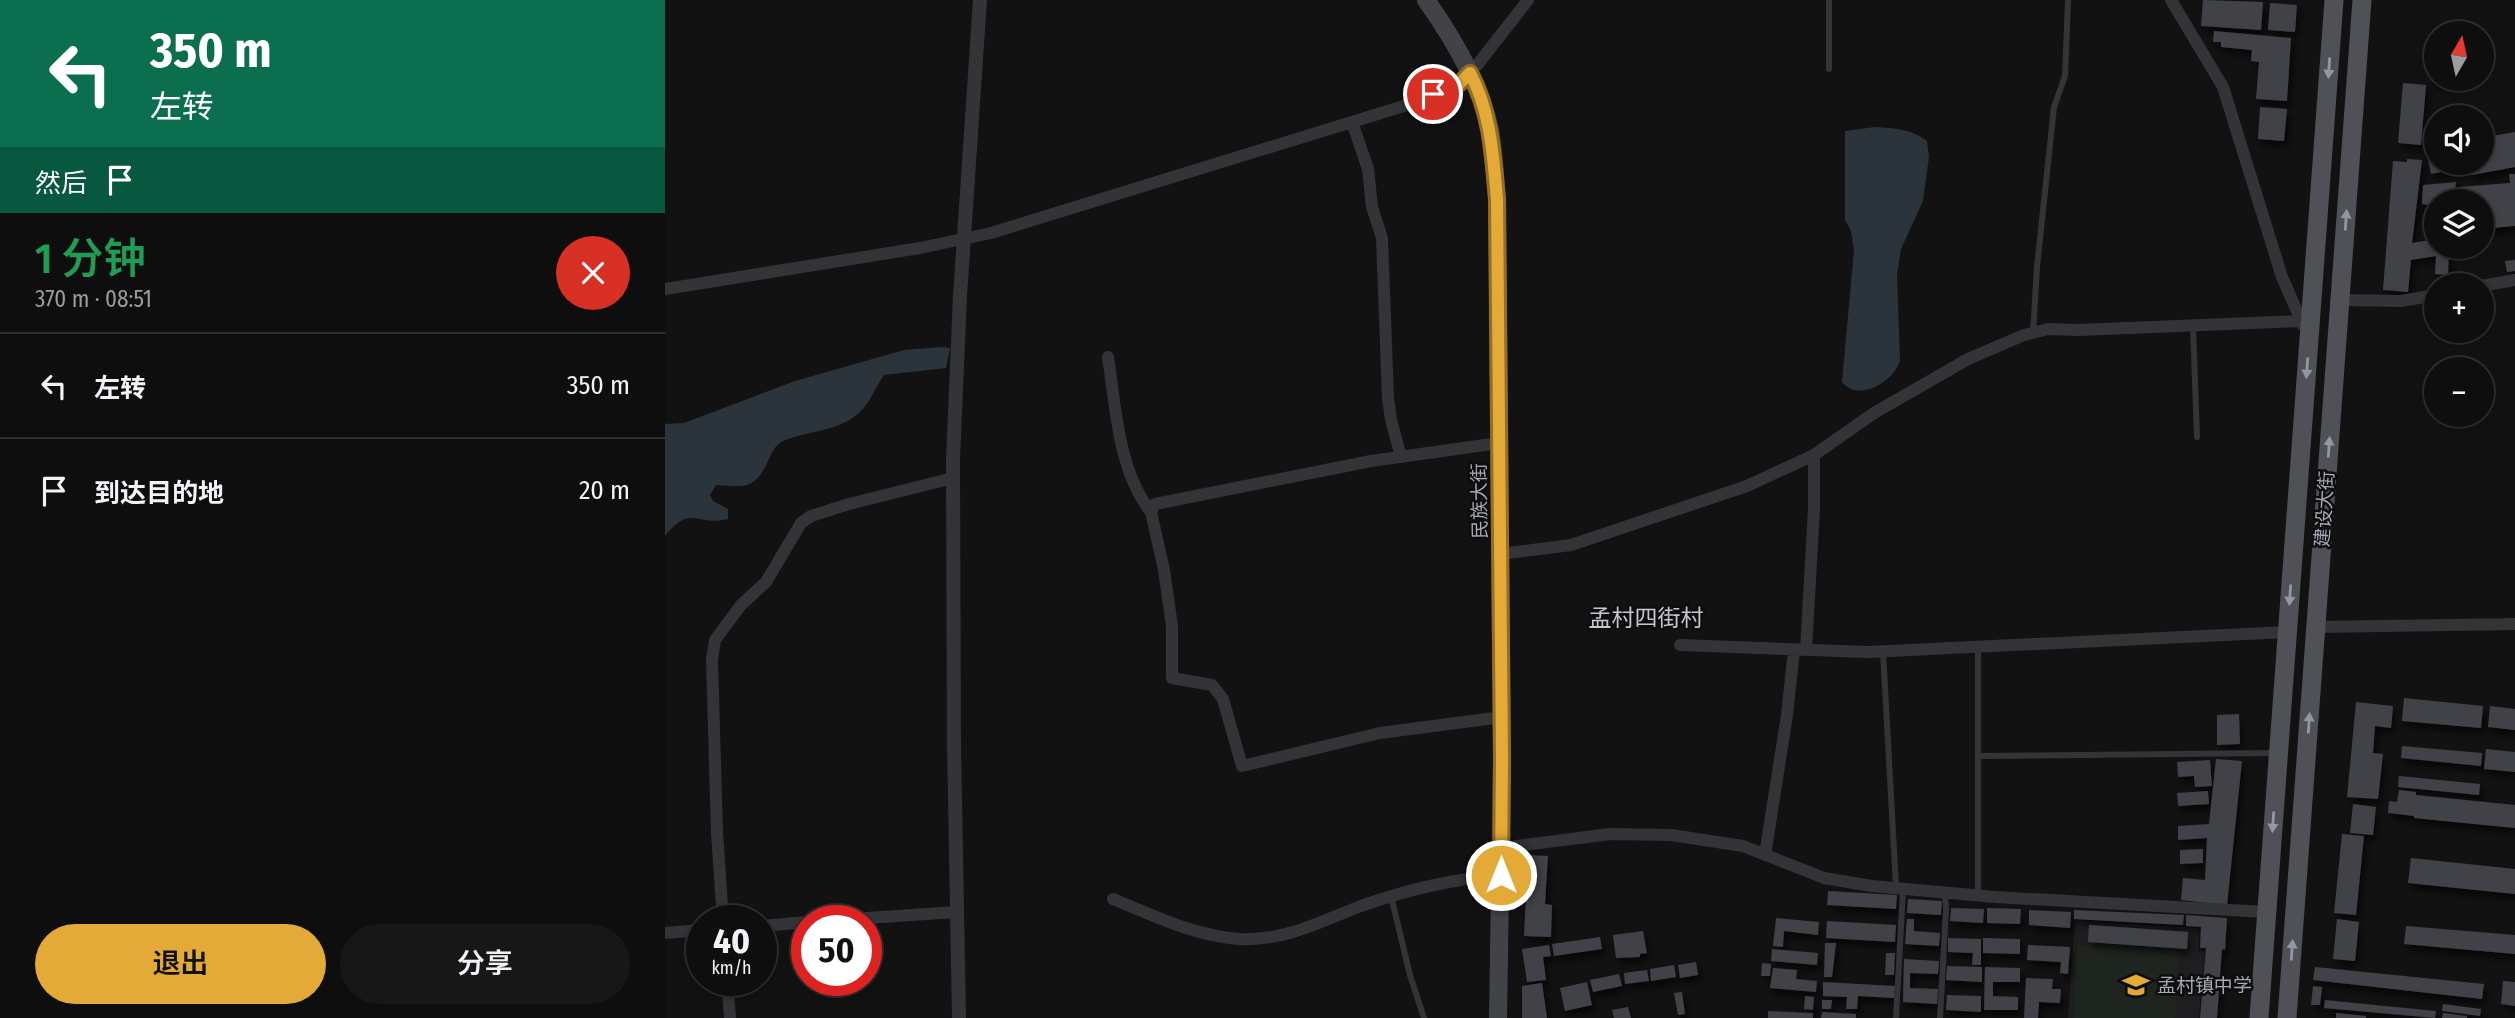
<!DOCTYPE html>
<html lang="zh">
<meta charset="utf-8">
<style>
:root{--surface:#0e0e0e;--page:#171717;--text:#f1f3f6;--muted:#9b9c9e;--line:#2e2e2e;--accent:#e4aa38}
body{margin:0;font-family:"Fira Sans Condensed","Noto Sans SC",sans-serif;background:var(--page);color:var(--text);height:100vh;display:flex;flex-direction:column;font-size:26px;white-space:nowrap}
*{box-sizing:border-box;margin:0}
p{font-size:23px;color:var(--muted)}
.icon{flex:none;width:38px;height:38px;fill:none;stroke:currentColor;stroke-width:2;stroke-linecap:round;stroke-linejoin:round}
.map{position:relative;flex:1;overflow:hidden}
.details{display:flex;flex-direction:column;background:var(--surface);width:665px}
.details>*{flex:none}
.guide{background:#0b6e4f;color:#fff;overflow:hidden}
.needle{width:46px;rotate:9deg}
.tools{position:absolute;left:1759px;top:21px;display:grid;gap:14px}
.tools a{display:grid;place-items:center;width:70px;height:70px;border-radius:50%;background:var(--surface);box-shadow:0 4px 10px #0003,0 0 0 2px var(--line);font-size:35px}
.speed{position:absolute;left:21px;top:905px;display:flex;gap:14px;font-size:35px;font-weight:700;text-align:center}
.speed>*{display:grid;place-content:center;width:91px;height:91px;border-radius:50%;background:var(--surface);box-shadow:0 4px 10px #0003,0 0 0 2px var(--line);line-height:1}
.speed small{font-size:18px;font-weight:400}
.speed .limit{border:10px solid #d22;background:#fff;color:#111}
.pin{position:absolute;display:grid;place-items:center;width:60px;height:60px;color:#fff;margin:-30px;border:4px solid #fff;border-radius:50%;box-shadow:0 2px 7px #0007}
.me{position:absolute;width:77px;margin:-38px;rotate:0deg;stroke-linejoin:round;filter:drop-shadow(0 0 5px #0008)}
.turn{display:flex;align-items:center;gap:24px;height:147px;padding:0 35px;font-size:32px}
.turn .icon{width:91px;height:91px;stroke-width:2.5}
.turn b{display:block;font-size:49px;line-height:60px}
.then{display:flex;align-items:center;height:66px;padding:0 35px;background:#0003;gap:14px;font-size:26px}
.round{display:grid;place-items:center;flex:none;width:74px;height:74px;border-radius:37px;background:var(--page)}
.head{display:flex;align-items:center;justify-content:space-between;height:119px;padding:0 35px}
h1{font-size:42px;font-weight:600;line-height:52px;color:#1e9e55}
.action{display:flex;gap:14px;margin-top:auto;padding:14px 35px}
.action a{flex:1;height:80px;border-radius:42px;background:var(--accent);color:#111;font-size:28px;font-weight:600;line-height:80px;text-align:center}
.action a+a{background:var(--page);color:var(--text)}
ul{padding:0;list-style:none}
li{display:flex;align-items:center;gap:21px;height:105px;padding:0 35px;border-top:2px solid var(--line)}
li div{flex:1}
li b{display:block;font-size:26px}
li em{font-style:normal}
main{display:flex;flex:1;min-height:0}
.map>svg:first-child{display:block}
.built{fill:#1e1e20}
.green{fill:#1e251f}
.water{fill:#2c343b}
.building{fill:#414246;filter:url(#shadow)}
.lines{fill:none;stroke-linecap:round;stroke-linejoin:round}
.service{stroke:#333438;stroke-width:6}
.minor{stroke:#333438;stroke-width:12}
.tertiary{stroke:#333438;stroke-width:14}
.secondary{stroke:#414348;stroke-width:18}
.primary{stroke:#4f5157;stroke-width:19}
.oneway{fill:#9397a1}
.route-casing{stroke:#946e24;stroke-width:18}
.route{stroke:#e4aa38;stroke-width:12}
.labels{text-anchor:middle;stroke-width:5;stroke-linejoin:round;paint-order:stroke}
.street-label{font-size:19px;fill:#a4a9b3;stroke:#0d0d0e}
.poi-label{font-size:19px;fill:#a4a9b3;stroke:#0d0d0e;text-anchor:start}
.quarter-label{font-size:23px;fill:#c5c7cf;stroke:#0d0d0e}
</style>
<main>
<section class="details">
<div class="guide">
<div class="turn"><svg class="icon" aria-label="left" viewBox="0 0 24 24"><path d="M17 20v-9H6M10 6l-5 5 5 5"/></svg><div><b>350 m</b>左转</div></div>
<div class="then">然后<svg class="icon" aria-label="arrive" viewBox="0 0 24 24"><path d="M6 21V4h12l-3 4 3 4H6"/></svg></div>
</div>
<div class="head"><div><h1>1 分钟</h1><p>370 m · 08:51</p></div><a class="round" style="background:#d93025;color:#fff"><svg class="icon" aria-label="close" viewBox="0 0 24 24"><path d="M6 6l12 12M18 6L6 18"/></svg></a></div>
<ul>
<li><svg class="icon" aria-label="left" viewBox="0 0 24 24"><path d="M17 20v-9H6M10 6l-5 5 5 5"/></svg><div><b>左转</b></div><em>350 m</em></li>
<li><svg class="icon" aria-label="arrive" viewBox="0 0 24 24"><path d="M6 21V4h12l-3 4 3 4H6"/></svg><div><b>到达目的地</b></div><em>20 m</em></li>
</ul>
<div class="action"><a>退出</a><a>分享</a></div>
</section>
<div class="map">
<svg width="1850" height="1018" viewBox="0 0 1850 1018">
<defs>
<filter id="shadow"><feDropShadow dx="3.5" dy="6" stdDeviation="3.5" flood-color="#0009"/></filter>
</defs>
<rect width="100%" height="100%" fill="#121213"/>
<path class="built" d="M1410,921L1535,928L1533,950L1540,951L1534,1018H1403Z"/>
<path class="green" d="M1412,945L1515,951L1510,1018H1408Z"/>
<path class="water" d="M1210,127C1230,128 1246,129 1262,141L1264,157L1258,201L1236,249L1232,275L1235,361C1229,381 1194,403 1177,382L1189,250L1186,231L1180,220V131Z
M277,347L285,348L281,368L219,375C211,386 205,403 195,412C173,433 141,430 116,442C109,447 107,453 103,461C90,490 80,487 51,485L45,495L48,501L63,509V519C32,527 26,503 0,536V424L19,423L130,381L239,350Z"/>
<path class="building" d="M1538,0L1598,2L1596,30L1536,26Z
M1605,3L1632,5L1630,32L1603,30Z
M1549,31L1626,38L1622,101L1591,99L1594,62L1586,61L1587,50L1556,47V42H1548Z
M1768,73H1771V79H1790V84L1767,82Z
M1738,83L1761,85L1756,145L1733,143Z
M1595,107L1622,109L1619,141L1593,139Z
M1850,132V167L1807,175L1805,166L1766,174L1761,149L1771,147V163H1816V138Z
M1742,159L1757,160L1747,243L1771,239V247H1784L1783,275L1770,274L1771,256L1746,260L1743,292L1718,290L1728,161L1742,162Z
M1844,174H1850V226L1816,229V201H1792L1794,187L1845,183Z
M1791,182L1789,201H1771V206L1757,204L1758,185Z
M1850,260V271L1842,272L1840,261Z
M1739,698L1818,706L1816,728L1737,721Z
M1691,702L1728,706L1726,728L1710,726L1708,753L1718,754L1713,799L1682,797Z
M1825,706L1850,709V730L1823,727Z
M1574,714L1575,744L1552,745V715Z
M1737,746L1817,753L1816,766L1736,758Z
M1821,749L1850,752V772L1819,769Z
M1551,759L1577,761L1562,905L1516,900L1518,878L1540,880L1542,838L1513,840V826L1544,824Z
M1545,760L1547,786L1530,787L1529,776L1513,777L1512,762Z
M1734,776L1815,784L1814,795L1733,787Z
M1734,790L1751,792V795L1850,805V828L1749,818V816L1723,813L1724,801L1732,802Z
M1543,791L1544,804L1513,806L1512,793Z
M1688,804L1711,807L1708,835L1685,833Z
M1677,834L1699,836L1691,915L1669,913Z
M1538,849V863L1515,864V850Z
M863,855L883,856L880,904L887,905L886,937L859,936Z
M1746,858L1850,869V894L1743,883Z
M1163,891L1232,895L1231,909L1162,905Z
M1243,899L1277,901L1276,915L1242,913Z
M1286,908L1319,909L1318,923L1285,921Z
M1322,908L1356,909L1355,924L1322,923Z
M1364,910L1406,912L1405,928L1364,925Z
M1409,910L1519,915L1518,925L1409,919Z
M1521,915L1562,918L1560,950L1557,949L1552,1018H1535L1541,948H1535L1536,927L1521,926Z
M1111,918L1154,922L1153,935L1119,931L1118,947L1108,946Z
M1242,919H1249V931L1275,933L1274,946L1240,944Z
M1672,919L1694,922L1690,961L1668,959Z
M1162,921L1231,925L1230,942L1161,938Z
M1424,925L1523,932L1522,949L1423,942Z
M1741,926L1850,935V954L1739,944Z
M978,931L982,953L975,954V957L951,958L948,935Z
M935,937L937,949L889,956L887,944Z
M1283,938L1316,939V965H1307L1308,953L1283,952Z
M1318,938L1355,939V954L1318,953Z
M1160,943H1171L1167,977H1159Z
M884,945L886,956L878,957L881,980L862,982L857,949Z
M1363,945L1405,947L1403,974L1395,973L1396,962L1362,960Z
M1107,949L1153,953L1152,965L1106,961Z
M1221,953H1230L1229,975H1220Z
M1239,959L1274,961L1273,974L1245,973V988L1273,989L1272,1004L1238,1002Z
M1031,962L1033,975L1015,978L1013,965Z
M1097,963L1106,964L1105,976H1096Z
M1009,965L1011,977L986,981L985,969Z
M1282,966L1317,967V982L1281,980Z
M1320,967L1355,968V982H1328V996L1353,997V1010H1319Z
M1650,967L1819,984L1817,999L1648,980Z
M1108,968L1132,970L1131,979L1152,981L1151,992L1105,988Z
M982,970L984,981L960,984L959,973Z
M954,974L957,986L928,992L925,980Z
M1361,978L1388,979L1387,989H1396L1395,1003L1374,1002L1373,1018H1359Z
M1838,981L1850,982V1006L1836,1004Z
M922,982L927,1005L900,1011L895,988Z
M1158,982L1230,986L1229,998L1193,996L1192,1009H1181L1182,997L1158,996Z
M877,983L882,1018H857V986Z
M1648,986L1657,987L1655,1005H1646Z
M1017,992L1020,1014L1013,1015L1009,993Z
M1282,995L1316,996V1012L1281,1010Z
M1140,996L1149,997L1148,1010L1139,1009Z
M1157,1000H1167L1166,1009H1157Z
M1660,1000L1771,1011L1770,1018L1659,1008Z
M1778,1004L1816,1009L1815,1016L1777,1011Z
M963,1007L966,1018H949L947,1010Z
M1103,1011L1148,1013V1018H1103Z
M1157,1012L1191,1014V1018H1156Z
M1671,1013L1701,1016V1018H1671Z
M1778,1013L1802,1016V1018H1777Z"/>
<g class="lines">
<path class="service" d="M1164,0V69
M1528,326L1532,437
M1368,333L1372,267L1389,107L1400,76L1403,0
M1313,647V895
M1218,651L1231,887
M1314,756L1609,753
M726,896L745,975L759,1018
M1231,1018L1238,889
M1275,1018L1281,909L1280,893"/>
<path class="minor" d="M1506,0L1558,87L1617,277L1638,325
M687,122L703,169L707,207L717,238L723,398L726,420L736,457
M1816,286L1850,280
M0,289L255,248L326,233L742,105L794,84L813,64L863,0
M1675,300L1736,301L1771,295
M443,357C451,408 453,471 486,512
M834,443L706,461L490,504L486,512L499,570L507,626V678L547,685L558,699L577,766L715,733L837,717
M835,554L906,545L1082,486L1149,455L1209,413L1303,359L1359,335L1383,329L1414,330L1636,321
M1651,627L1850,624
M1015,645L1203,652L1622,632
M1141,650L1149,509V455
M836,848L945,834L1006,835L1078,846L1159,878L1207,886L1330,897L1601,912
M1100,855L1122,715L1129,650
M448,899C489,916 530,936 574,939C621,941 654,922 696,906C741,890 788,879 836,875
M58,920L52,833L47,660L50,640L76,605L101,582L136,523L146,516L184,504L288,478
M171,920L292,912
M96,926L142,922
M0,933L37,930
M62,980L65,1018"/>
<path class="tertiary" d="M294,1018L289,745L288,459L295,296L315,0"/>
<path class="secondary" d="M761,0C788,38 815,83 825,130C829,152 830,176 832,199L837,760L833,1018"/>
<path class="primary" d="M1594,1018L1669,0
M1622,1018L1697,0"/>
</g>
<defs><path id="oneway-solid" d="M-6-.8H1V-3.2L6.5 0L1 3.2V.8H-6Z" transform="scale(1.75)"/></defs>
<g class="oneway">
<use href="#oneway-solid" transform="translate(1664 68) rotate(94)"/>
<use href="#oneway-solid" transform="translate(1681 220) rotate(-86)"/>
<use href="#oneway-solid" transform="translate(1642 368) rotate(94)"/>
<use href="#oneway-solid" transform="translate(1664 447) rotate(-86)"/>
<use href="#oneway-solid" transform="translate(1625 595) rotate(94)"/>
<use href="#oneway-solid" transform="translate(1644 723) rotate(-86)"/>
<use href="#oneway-solid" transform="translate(1608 822) rotate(94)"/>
<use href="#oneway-solid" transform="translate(1627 950) rotate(-86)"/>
</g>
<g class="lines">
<defs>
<path id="route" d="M768,94L794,84L805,73C826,112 828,156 832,199L837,760L836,875"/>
</defs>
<use href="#route" class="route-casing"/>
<use href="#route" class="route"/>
</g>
<defs>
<symbol id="school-bare" viewBox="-9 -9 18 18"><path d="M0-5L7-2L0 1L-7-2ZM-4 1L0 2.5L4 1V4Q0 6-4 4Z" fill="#e4aa38" stroke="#0d0d0e" stroke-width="2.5" paint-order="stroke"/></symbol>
</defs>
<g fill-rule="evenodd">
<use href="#school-bare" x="1452" y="966" width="38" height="38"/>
</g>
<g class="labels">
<g class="street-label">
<text transform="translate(814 501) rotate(-91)" y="7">民族大街</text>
<text transform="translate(1659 509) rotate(-86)" y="7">建设大街</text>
</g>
<g class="poi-label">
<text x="1492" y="992">孟村镇中学</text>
</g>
<g class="quarter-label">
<text x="981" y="626">孟村四街村</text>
</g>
</g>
</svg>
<div class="tools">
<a><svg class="needle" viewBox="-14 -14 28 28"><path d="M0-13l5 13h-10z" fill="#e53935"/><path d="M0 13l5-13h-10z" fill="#9b9c9e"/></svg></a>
<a><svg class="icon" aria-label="sound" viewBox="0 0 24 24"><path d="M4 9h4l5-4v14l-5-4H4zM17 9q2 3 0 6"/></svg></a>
<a><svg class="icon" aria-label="layers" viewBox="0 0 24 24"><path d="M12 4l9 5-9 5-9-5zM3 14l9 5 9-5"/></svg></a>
<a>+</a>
<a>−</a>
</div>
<div class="speed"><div>40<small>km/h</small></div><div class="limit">50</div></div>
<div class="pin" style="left:768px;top:94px;background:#d93025"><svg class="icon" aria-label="arrive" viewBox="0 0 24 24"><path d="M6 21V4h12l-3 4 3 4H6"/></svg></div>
<svg class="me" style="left:836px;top:875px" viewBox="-20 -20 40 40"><circle r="17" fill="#e4aa38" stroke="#fff" stroke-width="3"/><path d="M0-11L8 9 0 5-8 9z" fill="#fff"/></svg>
</div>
</main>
